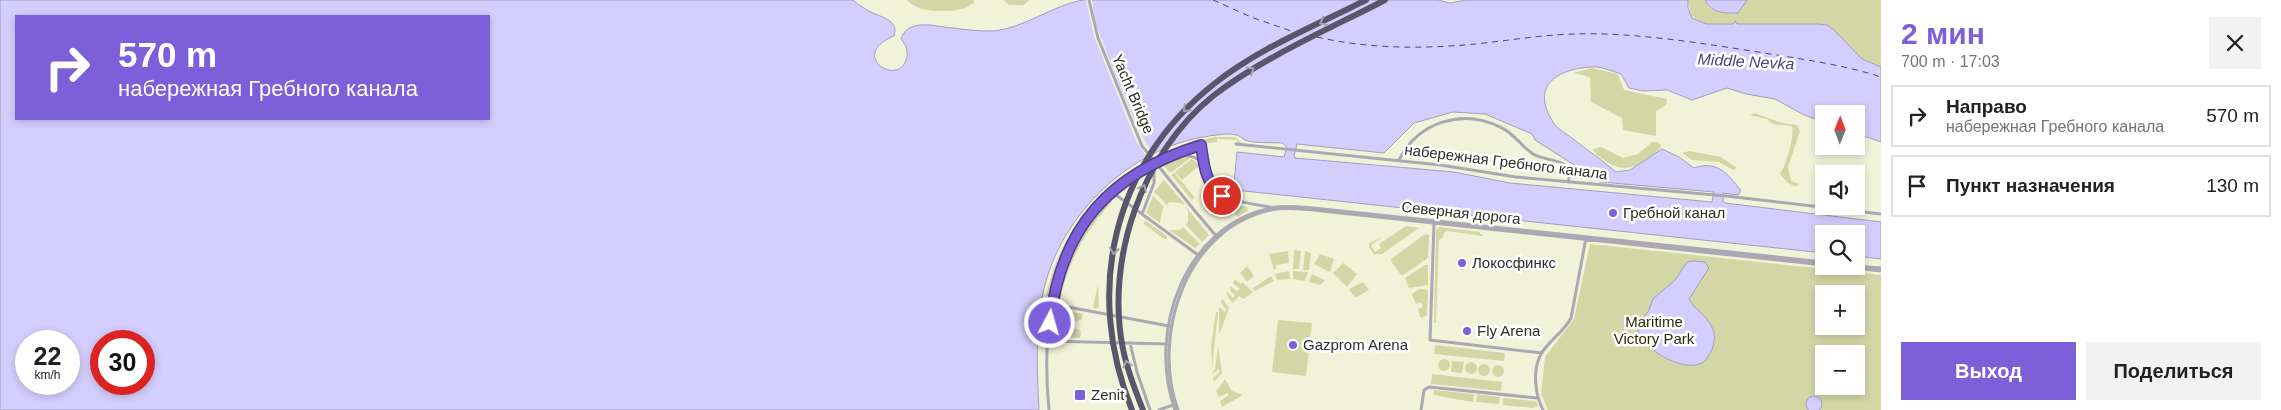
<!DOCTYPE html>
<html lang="ru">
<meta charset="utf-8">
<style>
:root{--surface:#fff;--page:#f2f2f2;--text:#202124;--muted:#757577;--line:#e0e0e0;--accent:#7d5fda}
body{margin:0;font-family:Helvetica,sans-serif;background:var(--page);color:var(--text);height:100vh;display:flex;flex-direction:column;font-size:19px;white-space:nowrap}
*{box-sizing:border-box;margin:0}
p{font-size:16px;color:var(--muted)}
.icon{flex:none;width:28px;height:28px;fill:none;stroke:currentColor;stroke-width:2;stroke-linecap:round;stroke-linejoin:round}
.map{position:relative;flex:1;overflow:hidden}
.sheet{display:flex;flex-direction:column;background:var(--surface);width:400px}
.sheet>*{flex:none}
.hud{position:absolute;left:15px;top:15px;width:475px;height:105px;border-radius:0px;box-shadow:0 2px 8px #0003;background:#7d5fda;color:#fff;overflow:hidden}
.needle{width:32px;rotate:1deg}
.tools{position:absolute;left:1815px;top:105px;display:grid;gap:10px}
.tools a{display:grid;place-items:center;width:50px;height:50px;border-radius:0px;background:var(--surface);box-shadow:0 2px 8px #0003;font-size:25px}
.speed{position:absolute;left:15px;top:330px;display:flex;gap:10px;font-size:25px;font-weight:700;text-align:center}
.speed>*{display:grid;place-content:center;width:65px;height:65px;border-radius:50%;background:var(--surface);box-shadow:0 2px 8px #0003;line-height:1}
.speed small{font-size:12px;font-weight:400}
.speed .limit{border:8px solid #d22;background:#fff;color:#111}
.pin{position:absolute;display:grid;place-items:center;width:42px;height:42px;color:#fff;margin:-21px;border:2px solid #fff;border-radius:50%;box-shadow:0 1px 5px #0007}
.me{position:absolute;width:55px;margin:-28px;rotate:6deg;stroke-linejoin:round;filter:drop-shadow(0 0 4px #0008)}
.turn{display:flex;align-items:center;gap:18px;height:105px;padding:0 20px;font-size:22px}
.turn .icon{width:65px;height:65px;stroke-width:2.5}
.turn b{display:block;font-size:35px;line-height:42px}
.round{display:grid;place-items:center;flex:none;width:52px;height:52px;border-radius:0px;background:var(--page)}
.summary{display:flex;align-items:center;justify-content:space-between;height:85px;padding:0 20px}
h1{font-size:30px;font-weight:600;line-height:38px;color:var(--accent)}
.cta{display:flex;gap:10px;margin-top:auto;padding:10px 20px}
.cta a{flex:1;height:58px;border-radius:0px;background:var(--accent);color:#fff;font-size:20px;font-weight:600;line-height:58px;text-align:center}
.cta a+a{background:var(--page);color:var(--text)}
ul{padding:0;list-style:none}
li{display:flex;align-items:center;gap:15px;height:62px;margin:0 10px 8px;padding:0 10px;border:2px solid var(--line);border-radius:0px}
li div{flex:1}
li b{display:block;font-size:19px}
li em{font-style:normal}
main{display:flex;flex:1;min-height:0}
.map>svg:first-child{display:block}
.green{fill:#d3d7a6;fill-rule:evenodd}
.water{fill:#d4cefe;stroke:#a29ebd;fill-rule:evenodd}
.pier{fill:#f1f3d8}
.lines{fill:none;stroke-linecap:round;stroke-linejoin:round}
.ferry{stroke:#4e437e;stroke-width:1;stroke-dasharray:6 5;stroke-linecap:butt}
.minor{stroke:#a9a8b3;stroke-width:3}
.minor-bridge{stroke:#a9a8b3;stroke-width:3}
.motorway-bridge{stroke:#59566c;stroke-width:6}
.oneway{stroke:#a4a2ae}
.route-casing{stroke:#513e8e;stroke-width:12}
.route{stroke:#7d5fda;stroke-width:9}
.poi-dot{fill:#7d5fda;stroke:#fff;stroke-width:2}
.labels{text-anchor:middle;stroke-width:5;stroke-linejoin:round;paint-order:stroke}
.street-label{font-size:15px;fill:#2d2e24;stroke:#fff}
.poi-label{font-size:15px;fill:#2d2e24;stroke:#fff;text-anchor:start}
.park-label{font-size:15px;fill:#2d2e07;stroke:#fff}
.water-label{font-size:16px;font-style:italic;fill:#4e437e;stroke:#fff}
</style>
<main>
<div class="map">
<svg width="1881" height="410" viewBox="0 0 1881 410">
<rect width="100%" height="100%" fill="#f1f3d8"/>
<path class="green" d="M907,0H974V3C968,5 971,6 965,8C949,13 917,13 907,0Z
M1004,0H1029L1024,5H1009Z
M1688,0H1881V67L1862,59L1844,41L1737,24L1735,22L1734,24H1706L1698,21L1691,15Z
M1592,68L1618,74L1624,90L1667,99L1666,105L1656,111V136L1623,130L1622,118L1591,102L1590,77L1573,73Z
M1754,113L1782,123L1797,125L1800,131L1788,167L1791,181L1799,184L1796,187L1788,183L1780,174C1786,166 1795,135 1792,126L1772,124L1767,119L1750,115Z
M1215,137H1235L1241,142L1238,143L1237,140L1217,139V142C1126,149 1060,231 1048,317L1043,316C1053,222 1123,155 1215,137Z
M1652,142H1658L1661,145L1659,150C1641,165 1625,176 1604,160C1599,157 1595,155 1593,149L1601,147L1623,158L1638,154Z
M1689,151L1721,157L1737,168L1733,170L1719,162L1692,160L1682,153Z
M1184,157H1192L1170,173L1162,164Z
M1192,159L1200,165L1182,180L1175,172Z
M1174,172L1195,198L1192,200L1171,175Z
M1164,180L1185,204L1183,205L1181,203L1169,202L1167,205L1154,192Z
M1213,194L1232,202V205L1221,209L1212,202Z
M1153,196L1164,207L1162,210L1160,223L1146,213Z
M1109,197L1112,202C1086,230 1067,263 1060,301L1054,300C1063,260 1081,227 1109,197Z
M1234,204L1247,207L1248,211L1238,217L1233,212Z
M1185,207H1186L1209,235L1202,242L1186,225L1188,222V211Z
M1146,221L1167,236V239H1164L1144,224V222Z
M1406,226L1419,228L1382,254H1374L1369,247V243L1384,236L1371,245L1375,252L1381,248L1379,244Z
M1183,227L1200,244L1195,248L1169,230H1180Z
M1439,227L1480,232V234H1483V236L1447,231L1444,232L1443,237L1439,240L1436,323H1434L1436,230Z
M1425,234L1429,235L1428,258L1403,275H1401L1390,260Z
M1590,244L1881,275V410H1548L1541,394L1545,357L1574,319ZM1824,294H1856V326H1824ZM1824,354H1856V386H1824Z
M1294,250L1301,251L1299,269H1293Z
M1288,251L1289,263L1276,265V269L1274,270L1269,254Z
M1305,251L1311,253L1309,270H1303Z
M1320,254L1334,259L1330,272L1314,264Z
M1343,263L1357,274L1347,287L1333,273Z
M1425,265H1428V285L1409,288L1405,278Z
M1247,266L1254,276L1247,282L1240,273Z
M1289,271L1290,279L1277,280L1275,274Z
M1293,271L1308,272L1305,281L1293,279Z
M1312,274L1325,280L1321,285L1309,282Z
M1271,276L1274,281L1255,291L1253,288Z
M1235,279L1241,284L1242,282L1253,292L1244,299L1239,296L1233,303L1229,299L1226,290L1233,298L1235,295L1231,292L1230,286L1237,291L1240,289L1233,283Z
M1363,282L1369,290L1355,298L1349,289Z
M1098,285L1099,307L1095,309L1093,306Z
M1419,289L1428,290L1427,315L1422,318L1420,317L1418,309L1423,307L1421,302L1416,304L1412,294Z
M1222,298L1229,308L1219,335V307L1225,312L1226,309L1221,303Z
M1054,309L1083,314L1082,319C1075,323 1059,321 1053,316Z
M1216,312H1218L1212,368L1211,345Z
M1278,320L1312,323L1306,376L1272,372Z
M1056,326L1078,329L1081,332L1080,338L1052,337V329Z
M1435,345L1505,353L1504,361L1434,354Z
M1218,346L1222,373L1214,382L1213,378L1220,372L1219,369L1212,374L1215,369Z
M1438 365a6 6 0 1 1 12 0a6 6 0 1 1-12 0Z
M1452,361L1464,362L1462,373L1451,372Z
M1465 368a6 6 0 1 1 12 0a6 6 0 1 1-12 0Z
M1478 370a6 6 0 1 1 12 0a6 6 0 1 1-12 0Z
M1492 371a6 6 0 1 1 12 0a6 6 0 1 1-12 0Z
M1432,374L1502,382L1501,391L1431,384Z
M1225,379L1232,391L1243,395L1222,407L1220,401L1229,395L1227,393L1219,397L1216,391Z
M1434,390L1474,394L1473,402L1433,395Z
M1477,394L1500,397L1499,404L1476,402Z
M1503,398L1536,401L1538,406L1533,408L1503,405Z"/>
<path class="water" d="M0,0H853C859,5 866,10 873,13C884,18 899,21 894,36C848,55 897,87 906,60C909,51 906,45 901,39C908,17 937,27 953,28C966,30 979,31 992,31C1023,29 1053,5 1083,0H1438L1450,3L1466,0H1688V8L1692,18L1706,24H1733L1735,21L1737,24H1818L1827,25L1833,29L1862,59L1881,67V142L1856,133V114H1824V122L1804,115L1775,99L1746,94L1727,88L1692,100L1667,90L1643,91L1629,88L1621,74C1612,71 1600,66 1591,67C1557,69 1530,86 1553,122C1558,130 1566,133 1573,139C1587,150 1602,160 1616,172L1630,170L1662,149L1679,157L1694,168C1716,160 1728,173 1741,191L1738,195L1723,193V201L1725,203L1881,222V259L1856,256V234H1824V253L1235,190L1234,183L1237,152L1284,157L1287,147L1282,143C1271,142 1255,144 1245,140C1244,140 1240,136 1239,136C1233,133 1223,134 1217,135C1134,143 1060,213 1043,293C1035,331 1037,372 1039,410H0ZM16,16H489V119H16ZM1453,112L1485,114L1532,134L1535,140L1601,182L1714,192L1712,202L1510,183L1454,172L1295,158L1294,156L1297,144L1384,153L1414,123ZM26,341H69V384H26ZM101,341H144V384H101Z
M1705,0H1747L1738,13C1724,13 1713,14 1705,0Z
M1693,261L1705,262L1709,268L1689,299C1696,312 1707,313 1714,332C1715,338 1714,346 1711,351C1709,355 1706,361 1702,363C1682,373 1639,348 1637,326L1648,312L1653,299L1675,280L1687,262Z
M1806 404a8 8 0 1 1 16 0a8 8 0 1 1-16 0Z"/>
<path class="pier" d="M1086,0H1092L1096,24L1116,77L1141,134L1154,156L1148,159L1136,141L1094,36Z"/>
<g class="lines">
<path class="ferry" d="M1213,0L1251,17L1294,32
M1317,37C1364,48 1416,49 1464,45C1501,42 1537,35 1574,34C1632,32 1701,43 1758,52C1800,59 1841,64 1881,77"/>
<path class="minor" d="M1236,144L1440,165L1516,177L1726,196L1881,214
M1161,159L1201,145C1203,157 1203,173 1209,183C1220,202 1251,203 1270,207
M1399,160C1418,122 1462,108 1500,127C1514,133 1521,146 1533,154C1545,161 1562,158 1571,171L1568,182
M1158,166C1172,154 1191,151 1204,164
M1112,192L1198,255
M1195,211L1217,237
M1142,214L1154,183V170
M1434,224L1430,340L1542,353
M1836,266L1881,271
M1856,266L1881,268
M1052,304L1169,326
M1047,341L1167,344
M1130,343L1137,372L1150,410
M1049,410C1040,317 1055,224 1140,170
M1159,410L1173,405
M1175,410C1147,332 1184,226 1271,208C1285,205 1300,207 1313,208L1824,262
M1178,410C1151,335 1186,228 1271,210C1285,207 1299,209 1313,210L1824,265
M1421,410L1424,390L1429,387L1537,398
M1543,410C1535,394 1532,371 1541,354C1549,340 1564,332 1571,318L1586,238"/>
<path class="minor-bridge" d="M1089,0L1098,38L1142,146L1195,211"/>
<path class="motorway-bridge" d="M1132,410C1084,292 1112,164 1214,84C1259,48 1315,26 1366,0
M1143,410C1135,390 1127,370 1123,349C1105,260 1142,153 1213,96C1262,58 1329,29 1385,0"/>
</g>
<defs><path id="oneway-chevron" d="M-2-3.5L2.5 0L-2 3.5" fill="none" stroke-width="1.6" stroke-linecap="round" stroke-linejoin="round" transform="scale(1.25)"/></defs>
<g class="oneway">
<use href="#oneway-chevron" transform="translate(1323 22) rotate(153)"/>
<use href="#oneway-chevron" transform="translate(1251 70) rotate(-30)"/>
<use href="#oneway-chevron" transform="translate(1186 109) rotate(135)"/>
<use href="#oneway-chevron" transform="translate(1143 188) rotate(-65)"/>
<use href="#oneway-chevron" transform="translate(1114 251) rotate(99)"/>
<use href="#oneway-chevron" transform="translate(1127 364) rotate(-105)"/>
</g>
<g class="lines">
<defs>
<path id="route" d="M1050,323C1060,228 1110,173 1201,145C1204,165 1205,183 1222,196"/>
</defs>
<use href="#route" class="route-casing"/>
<use href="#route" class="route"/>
</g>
<g class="poi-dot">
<circle cx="1613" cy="213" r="5"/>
<circle cx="1462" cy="263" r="5"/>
<circle cx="1467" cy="331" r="5"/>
<circle cx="1293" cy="345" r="5"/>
<rect x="1074" y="389" width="12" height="12" rx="2.5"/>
</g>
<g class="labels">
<g class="street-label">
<text transform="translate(1133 94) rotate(67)" y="5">Yacht Bridge</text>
<text transform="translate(1506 162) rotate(7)" y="5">набережная Гребного канала</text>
<text transform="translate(1461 213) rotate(6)" y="5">Северная дорога</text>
</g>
<g class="poi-label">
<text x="1623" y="218">Гребной канал</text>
<text x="1472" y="268">Локосфинкс</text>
<text x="1477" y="336">Fly Arena</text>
<text x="1303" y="350">Gazprom Arena</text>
<text x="1091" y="400">Zenit</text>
</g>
<g class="park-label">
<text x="1654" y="327">Maritime<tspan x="1654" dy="17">Victory Park</tspan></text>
</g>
<g class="water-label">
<text transform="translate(1746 61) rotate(3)" y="6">Middle Nevka</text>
</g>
</g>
</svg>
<div class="tools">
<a><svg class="needle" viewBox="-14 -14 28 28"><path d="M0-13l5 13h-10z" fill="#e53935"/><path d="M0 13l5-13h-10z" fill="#757577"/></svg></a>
<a><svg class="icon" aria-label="sound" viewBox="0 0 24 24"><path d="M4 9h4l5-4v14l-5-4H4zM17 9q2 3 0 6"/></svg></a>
<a><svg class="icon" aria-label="search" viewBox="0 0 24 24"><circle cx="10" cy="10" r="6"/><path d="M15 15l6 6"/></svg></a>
<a>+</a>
<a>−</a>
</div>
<div class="speed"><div>22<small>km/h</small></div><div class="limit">30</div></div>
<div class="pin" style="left:1222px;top:196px;background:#d93025"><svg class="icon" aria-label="arrive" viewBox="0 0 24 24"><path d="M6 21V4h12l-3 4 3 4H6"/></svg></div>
<svg class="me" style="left:1050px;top:323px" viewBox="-20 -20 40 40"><circle r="17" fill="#7d5fda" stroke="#fff" stroke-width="3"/><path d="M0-11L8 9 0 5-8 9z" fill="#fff"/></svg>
<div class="hud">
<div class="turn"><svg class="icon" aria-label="right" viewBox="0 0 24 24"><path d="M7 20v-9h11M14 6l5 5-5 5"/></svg><div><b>570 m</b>набережная Гребного канала</div></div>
</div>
</div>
<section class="sheet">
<div class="summary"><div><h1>2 мин</h1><p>700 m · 17:03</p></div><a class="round"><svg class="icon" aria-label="close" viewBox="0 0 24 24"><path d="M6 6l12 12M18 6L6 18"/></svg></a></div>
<ul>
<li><svg class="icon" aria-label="right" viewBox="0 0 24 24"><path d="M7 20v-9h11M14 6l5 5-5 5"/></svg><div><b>Направо</b><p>набережная Гребного канала</p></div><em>570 m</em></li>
<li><svg class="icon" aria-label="arrive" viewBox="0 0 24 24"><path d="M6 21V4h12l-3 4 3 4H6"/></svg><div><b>Пункт назначения</b></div><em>130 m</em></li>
</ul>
<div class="cta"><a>Выход</a><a>Поделиться</a></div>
</section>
</main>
